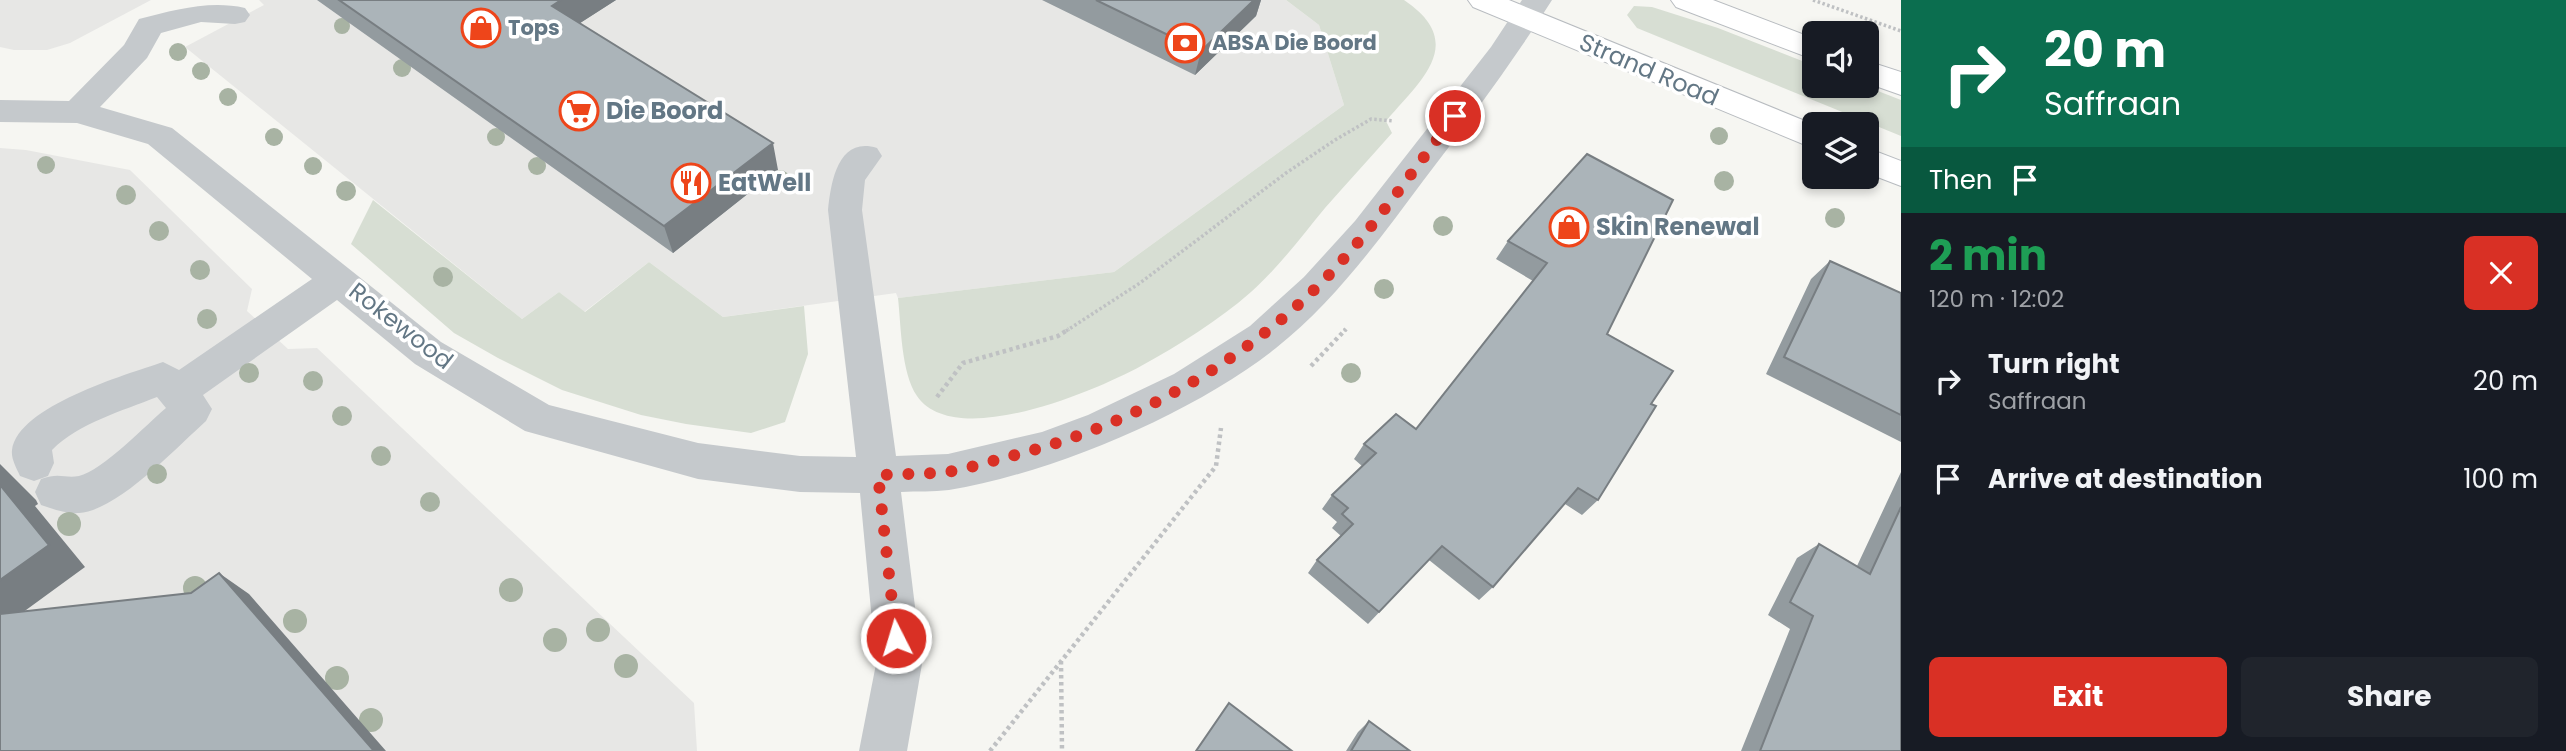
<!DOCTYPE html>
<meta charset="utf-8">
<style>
:root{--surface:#171b24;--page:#20242c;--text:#f1f3f6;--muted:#9ea1a6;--accent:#d93025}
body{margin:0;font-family:Poppins,sans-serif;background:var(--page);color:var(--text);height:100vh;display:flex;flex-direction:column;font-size:26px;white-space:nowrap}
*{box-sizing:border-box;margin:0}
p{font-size:23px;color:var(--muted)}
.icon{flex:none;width:38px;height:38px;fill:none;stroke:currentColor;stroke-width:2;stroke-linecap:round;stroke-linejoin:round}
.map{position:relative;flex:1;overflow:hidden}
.side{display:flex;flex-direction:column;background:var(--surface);width:665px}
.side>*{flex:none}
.banner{background:#0b6e4f;color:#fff;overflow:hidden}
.fabs{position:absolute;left:1802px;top:21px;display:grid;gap:14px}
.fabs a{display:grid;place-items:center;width:77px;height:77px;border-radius:10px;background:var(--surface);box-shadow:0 4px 10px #0003;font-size:35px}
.pin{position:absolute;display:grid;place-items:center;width:60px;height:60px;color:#fff;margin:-30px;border:4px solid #fff;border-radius:50%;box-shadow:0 2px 7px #0007}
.me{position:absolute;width:77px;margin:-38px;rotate:355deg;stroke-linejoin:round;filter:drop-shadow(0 0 5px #0008)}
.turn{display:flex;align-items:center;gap:24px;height:147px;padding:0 28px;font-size:32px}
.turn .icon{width:91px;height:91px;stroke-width:2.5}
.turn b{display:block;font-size:49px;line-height:60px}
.then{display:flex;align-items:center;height:66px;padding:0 28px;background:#0003;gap:14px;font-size:26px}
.round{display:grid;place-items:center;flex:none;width:74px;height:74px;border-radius:10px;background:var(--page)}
.headline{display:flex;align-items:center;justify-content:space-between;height:119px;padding:0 28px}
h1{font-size:42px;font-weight:700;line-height:52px;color:#1e9e55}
.action{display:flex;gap:14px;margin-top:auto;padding:14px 28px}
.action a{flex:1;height:80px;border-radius:10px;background:var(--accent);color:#fff;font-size:28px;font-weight:700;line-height:80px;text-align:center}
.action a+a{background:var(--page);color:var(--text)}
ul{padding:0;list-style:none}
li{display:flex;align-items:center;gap:21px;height:98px;padding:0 28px}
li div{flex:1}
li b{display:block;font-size:26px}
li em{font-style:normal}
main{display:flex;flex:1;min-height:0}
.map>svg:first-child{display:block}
.built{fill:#e7e7e5}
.green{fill:#d7ded3}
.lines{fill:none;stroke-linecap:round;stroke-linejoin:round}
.major-casing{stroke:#b8bcc0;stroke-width:2}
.path-far1{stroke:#bfc1c3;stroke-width:3.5;stroke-dasharray:2.5 2.5;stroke-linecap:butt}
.path{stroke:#bfc1c3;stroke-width:4.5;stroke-dasharray:3.5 3.5;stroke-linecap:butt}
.minor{fill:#c5c9cc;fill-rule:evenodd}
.major{fill:#fff;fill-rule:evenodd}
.tree{fill:#a8b3a3}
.wall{fill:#939b9f}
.shaded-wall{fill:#787e82}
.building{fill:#abb4b9;stroke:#787e82;stroke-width:2}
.route{stroke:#d93025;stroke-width:12;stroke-dasharray:0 21.6}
.labels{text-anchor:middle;stroke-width:7;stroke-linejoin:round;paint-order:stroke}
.far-poi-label{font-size:21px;font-weight:bold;fill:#637785;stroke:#fff;text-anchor:start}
.street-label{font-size:24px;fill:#637785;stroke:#fff}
.poi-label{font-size:24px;font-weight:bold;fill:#637785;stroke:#fff;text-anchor:start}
</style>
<main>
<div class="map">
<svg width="1901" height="751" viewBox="0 0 1901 751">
<rect width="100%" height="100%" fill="#f6f6f2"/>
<path class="built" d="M0,0H151L70,43L47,50H14L0,47Z
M259,0H1286L1319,25L1344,105L1114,272L898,298L896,293L723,317L649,262L584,312L559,292L522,319L185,47L264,5Z
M0,148L26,150L130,170L252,289L247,311L288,349L317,348L694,703L697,751H0Z"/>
<path class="green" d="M1286,0H1404C1468,43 1421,80 1386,121L1392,133C1370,158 1347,183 1325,208C1301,237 1279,267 1251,292C1218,321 1179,345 1141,366C1095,391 955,451 917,396C901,373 901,325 898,298L1114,272L1344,105L1319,25Z
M1634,6L1652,7L1718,28L1815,66V86H1865L1901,100V136L1637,28L1627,15Z
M373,200L522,319L559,292L585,312L649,262L723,317L804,306L808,354L785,422L751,433L686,424L641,415L562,390L498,358L454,333L351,244Z"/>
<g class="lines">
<defs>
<path id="major" d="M1468,0H1509L1815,125V149L1473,7Z
M1671,0H1713L1815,39V60L1676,7Z
M1867,61L1901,72V95L1867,83Z
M1867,148L1901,161V186L1867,173Z"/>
</defs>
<use href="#major" class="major-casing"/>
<path class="path-far1" d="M1813,0L1901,31
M1066,331L1140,283L1286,173L1335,140L1371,119L1394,121
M1344,331L1346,329"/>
<path class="path" d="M1311,366L1346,329
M937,397L963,363L1058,336L1069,329
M1061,661L1062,751
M990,751L1216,466L1221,428"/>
<path class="minor" d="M1522,0H1552C1512,63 1468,122 1423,181C1379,240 1334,302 1276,348C1194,413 1053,473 949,490C933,492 917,491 901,492L922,664L907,751H859L876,664L860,493L800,492L698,479L525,431L415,364L337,300L203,395L212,409L206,421C177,447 117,511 79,513C66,514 53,509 41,505L35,492L41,479C60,472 65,479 79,476C102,471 147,424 166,408L157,397C122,411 79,423 52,450L54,463L48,476L34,481L20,476C16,467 11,459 12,450C18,406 125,375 163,362L179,370L312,279L148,144L77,123L0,122V100L69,101L124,45L139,19C175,10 209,0 245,8L250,15L245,22L235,24L201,22L161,33L147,58L100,107L172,128L441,342L549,405L698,443L800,456L856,457L828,210C831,182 838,136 877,148L882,156L865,180L862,210L896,456L948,454L1042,432L1088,415L1174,374L1250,326L1304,277L1355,221L1491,47Z"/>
<use href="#major" class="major"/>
</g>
<g class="tree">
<circle cx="342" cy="26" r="8"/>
<circle cx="178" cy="52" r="9"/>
<circle cx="402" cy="68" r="9"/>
<circle cx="201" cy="71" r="9"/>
<circle cx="228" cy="97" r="9"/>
<circle cx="1719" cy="136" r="9"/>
<circle cx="274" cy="137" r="9"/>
<circle cx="496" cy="137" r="9"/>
<circle cx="46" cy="165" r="9"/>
<circle cx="313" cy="166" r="9"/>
<circle cx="537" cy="166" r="9"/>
<circle cx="780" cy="180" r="10"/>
<circle cx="1724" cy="181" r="10"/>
<circle cx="346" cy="191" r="10"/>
<circle cx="126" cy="195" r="10"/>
<circle cx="1835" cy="218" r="10"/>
<circle cx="1443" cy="226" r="10"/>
<circle cx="159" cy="231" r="10"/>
<circle cx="200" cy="270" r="10"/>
<circle cx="443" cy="277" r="10"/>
<circle cx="1384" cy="289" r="10"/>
<circle cx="207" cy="319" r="10"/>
<circle cx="249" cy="373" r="10"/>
<circle cx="1351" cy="373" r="10"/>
<circle cx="313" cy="381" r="10"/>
<circle cx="342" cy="416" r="10"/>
<circle cx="381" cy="456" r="10"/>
<circle cx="157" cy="474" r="10"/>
<circle cx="430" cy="502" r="10"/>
<circle cx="69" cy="524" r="12"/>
<circle cx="195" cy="588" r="12"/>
<circle cx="511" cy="590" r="12"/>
<circle cx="295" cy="621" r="12"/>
<circle cx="598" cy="630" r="12"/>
<circle cx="555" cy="640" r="12"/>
<circle cx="626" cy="666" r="12"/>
<circle cx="337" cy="678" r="12"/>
<circle cx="371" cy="720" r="12"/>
</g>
<path class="wall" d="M317,0H616L580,23L778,170L673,253Z
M1042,0H1261L1256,16L1195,75Z
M1587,154L1607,334L1651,404L1598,500L1582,515L1565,504L1493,587L1479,600L1429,560L1368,624L1308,573L1317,560L1341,536L1332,528L1337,522L1322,509L1332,495L1362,466L1354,459L1364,444L1416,429L1533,281L1496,259L1508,241Z
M1830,261L1901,293V442L1766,374L1811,279Z
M1901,472V751H1741L1790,629L1768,615L1797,558L1819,544L1857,566Z
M1369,721L1410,751H1346L1358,732Z"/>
<path class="shaded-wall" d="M561,0H616L563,34L552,6Z
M1254,0H1261L1256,16L1195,75L1201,51Z
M773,143L778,170L673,253L664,226Z
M0,464L36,500L38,504L35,506L85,567L0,629Z
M219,573L249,594L386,751H374Z"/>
<path class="building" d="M339,0H561L552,6L773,143L664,226Z
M1096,0H1254L1201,51Z
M1587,154L1673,200L1607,334L1673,371L1651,404L1656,406L1598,500L1578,488L1493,587L1442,546L1379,612L1317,560L1353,524L1342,514L1348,508L1332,495L1376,453L1364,444L1396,414L1416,429L1547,263L1508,241Z
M1830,261L1901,293V415L1784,357Z
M0,485L49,545L0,580Z
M1901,507V751H1760L1813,616L1790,602L1819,544L1870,574Z
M219,573L374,751H0V614L191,593Z
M1229,703L1292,751H1196Z
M1369,721L1410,751H1351Z"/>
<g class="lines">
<path class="route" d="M896,638L878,475C901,474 924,474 947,472C966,469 985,463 1003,458C1120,430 1230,372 1316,288C1368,237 1410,174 1455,116"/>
</g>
<defs>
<symbol id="shop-ring" viewBox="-11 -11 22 22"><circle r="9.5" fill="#fff" stroke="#ee451a" stroke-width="1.5"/><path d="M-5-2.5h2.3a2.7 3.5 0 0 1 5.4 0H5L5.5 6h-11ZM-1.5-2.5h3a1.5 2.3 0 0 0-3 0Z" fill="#ee451a"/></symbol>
<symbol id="bank-ring" viewBox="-11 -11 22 22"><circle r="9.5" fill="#fff" stroke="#ee451a" stroke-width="1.5"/><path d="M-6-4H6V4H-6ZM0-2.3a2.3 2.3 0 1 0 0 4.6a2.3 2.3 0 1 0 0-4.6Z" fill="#ee451a"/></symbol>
<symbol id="supermarket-ring" viewBox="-11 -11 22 22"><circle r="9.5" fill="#fff" stroke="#ee451a" stroke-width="1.5"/><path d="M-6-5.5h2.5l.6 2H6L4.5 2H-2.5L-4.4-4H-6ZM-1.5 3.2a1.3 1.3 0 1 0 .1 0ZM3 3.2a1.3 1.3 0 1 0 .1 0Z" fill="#ee451a"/></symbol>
<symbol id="restaurant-ring" viewBox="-11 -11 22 22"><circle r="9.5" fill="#fff" stroke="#ee451a" stroke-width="1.5"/><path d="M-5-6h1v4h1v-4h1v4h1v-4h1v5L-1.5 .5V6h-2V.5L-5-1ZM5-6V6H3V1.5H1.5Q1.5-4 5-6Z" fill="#ee451a"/></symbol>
</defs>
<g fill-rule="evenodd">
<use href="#shop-ring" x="459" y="6" width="44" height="44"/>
<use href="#bank-ring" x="1163" y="21" width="44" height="44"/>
<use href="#supermarket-ring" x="557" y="89" width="44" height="44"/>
<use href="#restaurant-ring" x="669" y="161" width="44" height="44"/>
<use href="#shop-ring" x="1547" y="205" width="44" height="44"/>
</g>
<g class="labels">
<g class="far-poi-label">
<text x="508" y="35">Tops</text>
<text x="1212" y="50">ABSA Die Boord</text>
</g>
<g class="street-label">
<text transform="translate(1649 70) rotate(23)" y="8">Strand Road</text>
<text transform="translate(401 326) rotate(38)" y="8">Rokewood</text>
</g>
<g class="poi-label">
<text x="606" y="119">Die Boord</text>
<text x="718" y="191">EatWell</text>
<text x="1596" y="235">Skin Renewal</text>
</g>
</g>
</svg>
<div class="fabs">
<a><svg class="icon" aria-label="sound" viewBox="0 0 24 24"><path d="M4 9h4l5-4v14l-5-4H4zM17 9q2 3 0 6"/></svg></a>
<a><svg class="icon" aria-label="layers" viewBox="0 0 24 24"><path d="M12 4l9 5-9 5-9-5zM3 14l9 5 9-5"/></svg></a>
</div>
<div class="pin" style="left:1455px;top:116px;background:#d93025"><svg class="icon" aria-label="arrive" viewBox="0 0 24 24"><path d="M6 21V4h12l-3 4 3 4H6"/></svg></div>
<svg class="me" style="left:896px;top:638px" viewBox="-20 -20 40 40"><circle r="17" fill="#d93025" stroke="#fff" stroke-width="3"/><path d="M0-11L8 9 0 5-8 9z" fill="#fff"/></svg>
</div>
<section class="side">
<div class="banner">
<div class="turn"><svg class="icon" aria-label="right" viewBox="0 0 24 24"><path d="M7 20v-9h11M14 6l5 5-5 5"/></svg><div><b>20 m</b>Saffraan</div></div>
<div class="then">Then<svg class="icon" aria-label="arrive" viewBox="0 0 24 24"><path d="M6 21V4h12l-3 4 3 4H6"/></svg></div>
</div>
<div class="headline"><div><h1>2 min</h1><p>120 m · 12:02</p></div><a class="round" style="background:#d93025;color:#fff"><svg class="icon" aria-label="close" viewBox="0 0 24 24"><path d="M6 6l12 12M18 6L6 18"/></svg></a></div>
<ul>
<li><svg class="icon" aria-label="right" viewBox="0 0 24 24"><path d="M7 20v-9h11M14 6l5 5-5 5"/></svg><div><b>Turn right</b><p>Saffraan</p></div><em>20 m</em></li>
<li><svg class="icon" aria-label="arrive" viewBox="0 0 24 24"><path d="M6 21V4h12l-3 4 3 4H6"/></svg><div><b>Arrive at destination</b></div><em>100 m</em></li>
</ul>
<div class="action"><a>Exit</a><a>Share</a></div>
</section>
</main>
